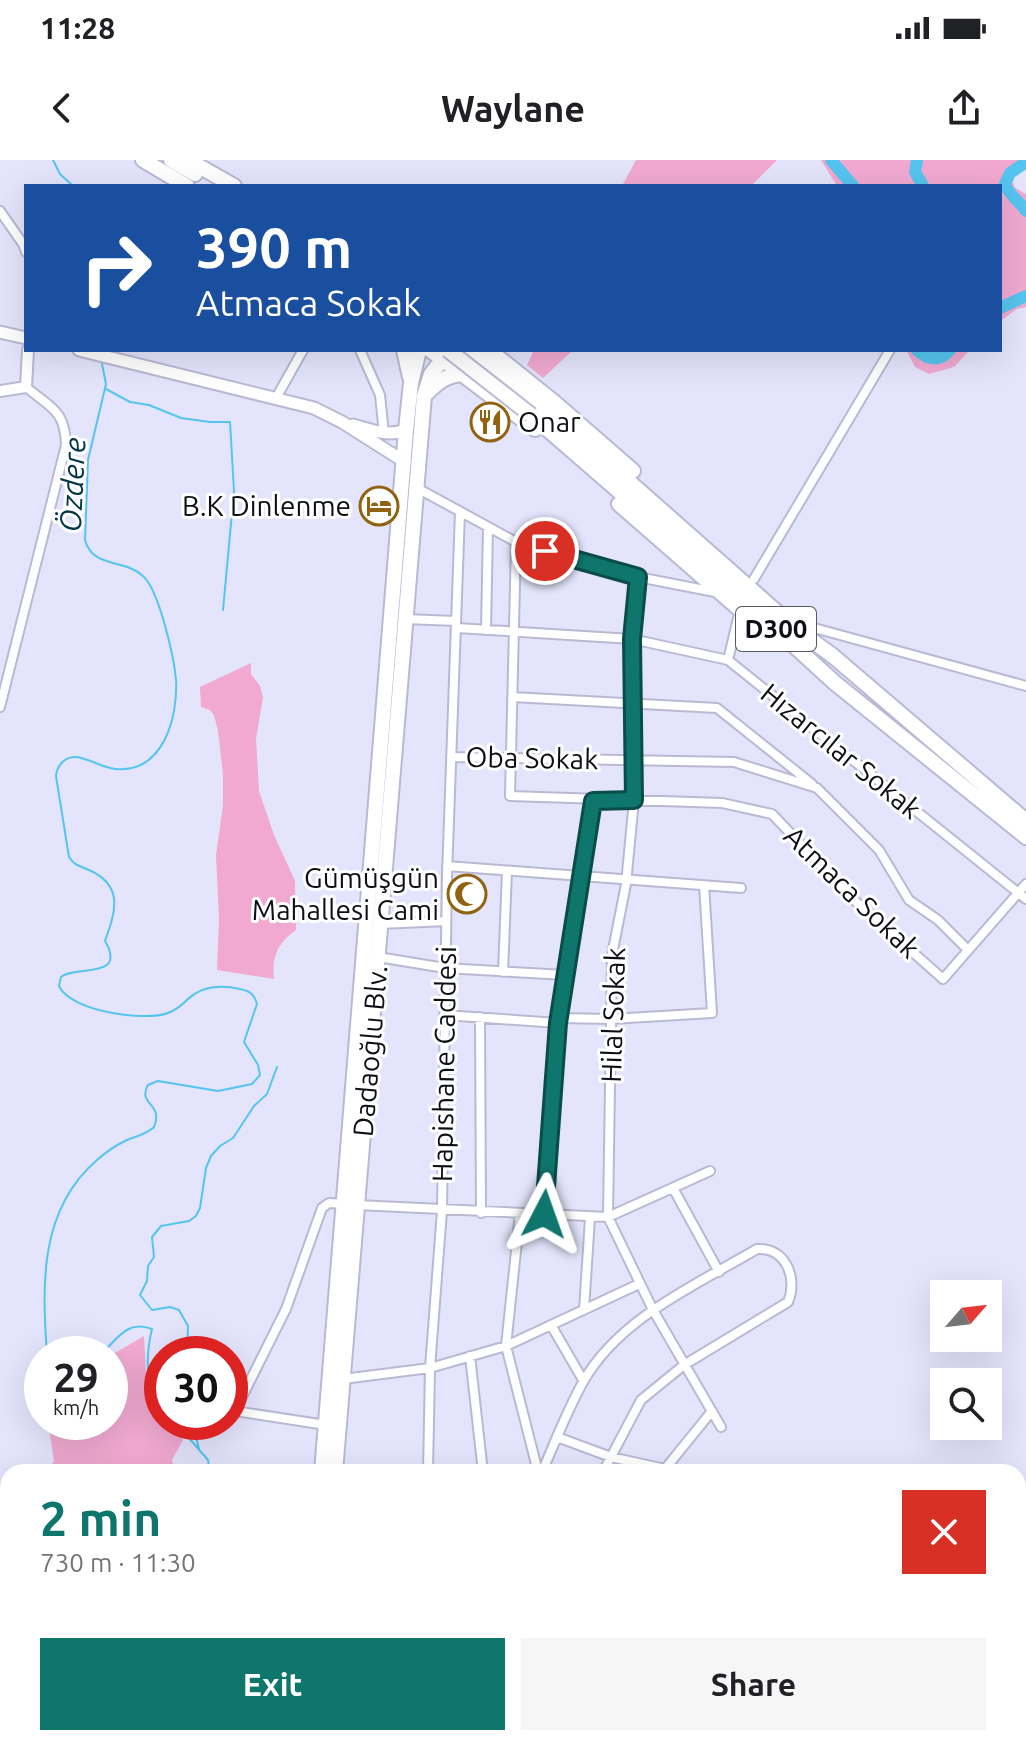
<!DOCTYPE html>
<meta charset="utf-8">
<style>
:root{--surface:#fff;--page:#f6f6f6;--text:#202124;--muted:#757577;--accent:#0f766e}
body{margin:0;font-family:Ubuntu,sans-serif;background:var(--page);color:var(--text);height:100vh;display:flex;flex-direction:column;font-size:30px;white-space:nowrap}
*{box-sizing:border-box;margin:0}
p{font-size:26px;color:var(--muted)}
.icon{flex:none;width:44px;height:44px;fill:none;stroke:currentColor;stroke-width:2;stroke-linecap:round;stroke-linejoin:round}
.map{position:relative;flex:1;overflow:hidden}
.details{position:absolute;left:0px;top:1304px;width:1026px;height:282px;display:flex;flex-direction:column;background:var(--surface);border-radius:24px 24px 0 0;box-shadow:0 8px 32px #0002}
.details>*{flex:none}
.top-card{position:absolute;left:24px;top:24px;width:978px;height:168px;border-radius:0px;box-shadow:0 8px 32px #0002;background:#1a4fa0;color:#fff;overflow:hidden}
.needle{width:52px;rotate:62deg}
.controls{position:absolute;left:930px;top:1120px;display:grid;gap:16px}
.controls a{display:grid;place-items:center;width:72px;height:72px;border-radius:0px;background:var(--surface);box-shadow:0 8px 32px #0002;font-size:40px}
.speed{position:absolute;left:24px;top:1176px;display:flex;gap:16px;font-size:40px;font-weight:700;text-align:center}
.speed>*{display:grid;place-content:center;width:104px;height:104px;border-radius:50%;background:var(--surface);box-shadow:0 8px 32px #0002;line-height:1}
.speed small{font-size:20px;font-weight:400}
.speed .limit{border:12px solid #d22;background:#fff;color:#111}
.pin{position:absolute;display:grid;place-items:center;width:68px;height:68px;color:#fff;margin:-34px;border:4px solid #fff;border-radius:50%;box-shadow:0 2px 8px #0007}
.me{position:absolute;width:88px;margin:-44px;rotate:4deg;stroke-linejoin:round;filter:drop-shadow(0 0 6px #0008)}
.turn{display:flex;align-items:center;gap:28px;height:168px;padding:0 40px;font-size:36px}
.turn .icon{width:104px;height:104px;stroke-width:2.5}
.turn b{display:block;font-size:56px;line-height:68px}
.round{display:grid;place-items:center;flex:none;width:84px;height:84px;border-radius:0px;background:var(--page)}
.overview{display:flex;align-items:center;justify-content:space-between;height:136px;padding:0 40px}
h1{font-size:48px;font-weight:700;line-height:60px;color:var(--accent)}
.cta{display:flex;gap:16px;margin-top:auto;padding:16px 40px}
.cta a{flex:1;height:92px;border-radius:0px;background:var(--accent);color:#fff;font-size:32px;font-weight:700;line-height:92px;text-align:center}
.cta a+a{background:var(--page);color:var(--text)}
.status{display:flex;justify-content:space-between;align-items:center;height:56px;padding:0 40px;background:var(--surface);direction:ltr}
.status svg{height:22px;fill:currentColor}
header{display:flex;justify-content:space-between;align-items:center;height:104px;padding:0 40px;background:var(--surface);font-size:36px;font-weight:700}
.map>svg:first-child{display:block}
.green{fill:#f1a9d1}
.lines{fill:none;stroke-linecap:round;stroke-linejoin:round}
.stream{stroke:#55c5ef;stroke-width:2}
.river{stroke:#55c5ef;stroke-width:12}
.minor-casing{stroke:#b9b9d4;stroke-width:12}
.tertiary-casing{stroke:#b9b9d4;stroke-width:14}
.secondary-casing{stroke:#b9b9d4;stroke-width:15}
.trunk-casing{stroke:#b9b9d4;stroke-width:18}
.minor{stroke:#fff;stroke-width:8}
.tertiary{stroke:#fff;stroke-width:10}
.secondary{stroke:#fff;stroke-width:11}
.trunk{stroke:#fff;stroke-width:14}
.trunk-bridge-casing{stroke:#b9b9d4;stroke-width:18;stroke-linecap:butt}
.trunk-bridge{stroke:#fff;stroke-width:14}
.route-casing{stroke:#0a4d48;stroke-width:20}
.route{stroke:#0f766e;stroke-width:14}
.labels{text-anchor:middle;stroke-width:6;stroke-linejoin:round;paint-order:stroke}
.shield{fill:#fff;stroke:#56565d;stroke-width:2}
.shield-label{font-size:26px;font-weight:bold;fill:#0e0e17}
.poi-label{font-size:28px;fill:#0e0e17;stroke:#fff;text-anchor:end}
.street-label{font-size:28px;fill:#0e0e17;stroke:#fff}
.water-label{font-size:30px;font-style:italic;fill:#003546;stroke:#fff}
</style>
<div class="status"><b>11:28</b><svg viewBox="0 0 49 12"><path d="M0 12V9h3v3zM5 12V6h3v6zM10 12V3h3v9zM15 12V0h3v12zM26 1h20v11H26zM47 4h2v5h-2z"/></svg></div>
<header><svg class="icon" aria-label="back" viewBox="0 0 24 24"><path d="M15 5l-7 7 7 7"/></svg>Waylane<svg class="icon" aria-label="share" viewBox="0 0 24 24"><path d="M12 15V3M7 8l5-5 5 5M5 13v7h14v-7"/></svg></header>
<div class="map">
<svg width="1026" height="1585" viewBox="0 0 1026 1585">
<rect width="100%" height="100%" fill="#e4e5fc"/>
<path class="green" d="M636,0H777L751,26H622Z
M821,0H1026V10L1014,15L1012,20L1015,28L1026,34V147L1017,149L1000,161V26H837Z
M534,190H573L543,218L527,205Z
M906,190H970L954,207L929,214L915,207Z
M251,503V514L260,526L263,537L256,579L259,631L274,675L295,721L296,770C278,782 271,798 274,819L217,810L219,759L216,695L223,645V615L218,571L214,555L210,550L201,547L200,527Z
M144,1176L147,1232L152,1243L162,1252V1262H173L183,1280L172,1300L175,1312H46L54,1301L48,1262H110V1196Z
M8,1504V1578H189L181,1585H0V1509Z"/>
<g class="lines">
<path class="stream" d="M53,0L60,14L73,26
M106,229L130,242L149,245L181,258L210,262H230L234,331L223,450
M47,1194C42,1125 39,1050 97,1000C106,992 116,985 127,980C137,976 147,974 154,967C164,943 137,945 148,925L158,921L218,931L252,924L260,915L258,905L244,882L257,844C254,834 250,831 240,829C222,825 203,825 188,839C182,845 176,850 168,853C144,862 70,851 59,826L61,817C74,805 128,820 105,781C115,753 125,726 89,710C80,706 75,706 69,697L56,616C57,606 64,597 75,597C87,597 102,608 116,609C164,613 178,556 176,520C174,497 159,430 143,416C124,398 93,409 85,380L88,300L106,224L101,199
M73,1194L83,1187L95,1192L104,1191C119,1177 128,1160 152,1169C146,1194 144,1227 162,1247
M187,1194L188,1166L179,1150L170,1147L152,1150L140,1135L147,1121L148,1106L154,1097L152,1077L161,1066L189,1061L196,1056L200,1048L206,1008L211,996L220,986L233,978L254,946L267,934L277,907
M175,1262L208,1300L210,1312
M192,1262L199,1289
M209,1585L216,1578"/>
<path class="river" d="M831,0L853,26
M917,0L915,12L923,26
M1026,2L1010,13L1005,24C1008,34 1020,42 1026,51
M1000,148L1026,136
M917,190C927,200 941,202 950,190"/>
<defs>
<path id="minor" d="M0,51L23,84L26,92
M360,190L380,235L384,274
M276,238L303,190
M417,328L516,382L638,417L715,432
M516,382L510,636L722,643L772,654L854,740L943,819L1026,724
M638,417L632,479L634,640L626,724L612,795L608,1057L653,1150L721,1267
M754,419L890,190
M405,459L456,461
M807,466L1026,526
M457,468L632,479L728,500L1026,739
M486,470L488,367
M728,500L740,450
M512,537L717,548L812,624
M0,547L66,285C65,250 51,248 26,227
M451,597L734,602L817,628L879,690L909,740L938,760L968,790
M447,706L741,728
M380,764L446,761
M378,797L445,808L565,815
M503,812L507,711
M444,855L558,863
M480,857L481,1053
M559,858L611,859L712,853L704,725
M673,1028L719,1112
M357,1045L608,1057L710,1011
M520,1053L506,1186L538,1312
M544,1054L558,863L593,641
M584,1150L590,1058
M551,1165L583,1220
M470,1196L483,1312
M343,1219L430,1208L506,1186L639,1124
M326,1265L235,1251L286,1149L322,1048L329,1043L344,1044
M557,1277L611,1297L665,1309L712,1251
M428,1312L430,1208L442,1051L447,716L460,352
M542,1312C555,1282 567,1251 583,1222C619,1158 696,1125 757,1089C786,1087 798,1119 788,1142L684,1205L641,1240L603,1312"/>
<path id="tertiary" d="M0,231L26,227L28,190"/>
<path id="secondary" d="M0,172L26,178
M79,190L314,248L342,262L405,302
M353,265C372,270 387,277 406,270"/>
<path id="trunk" d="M143,0L187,26
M171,0L195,14
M188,0L234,26
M404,190L410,217
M430,190L535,269
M469,190L626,319L796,469L833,496L1026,661
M489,190L555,243L633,311
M427,233C438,222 446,215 463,214
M531,255L742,438L835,523L1026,677
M619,344L745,454
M322,1312L406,270L411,223L419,190
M335,1312L424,236L431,214L450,190
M300,1585L301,1578
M313,1585L314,1578"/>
</defs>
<use href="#minor" class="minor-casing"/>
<use href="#tertiary" class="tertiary-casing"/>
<use href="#secondary" class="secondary-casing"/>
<use href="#trunk" class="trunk-casing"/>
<use href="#minor" class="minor"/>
<use href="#tertiary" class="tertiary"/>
<use href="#secondary" class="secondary"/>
<use href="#trunk" class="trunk"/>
<defs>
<path id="trunk-bridge" d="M448,190L531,255"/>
</defs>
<use href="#trunk-bridge" class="trunk-bridge-casing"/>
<use href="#trunk-bridge" class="trunk-bridge"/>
</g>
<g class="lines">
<defs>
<path id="route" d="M544,1054L558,863L593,641L634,640L632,479L638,417L545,391"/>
</defs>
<use href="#route" class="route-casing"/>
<use href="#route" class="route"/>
</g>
<defs>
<symbol id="restaurant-ring" viewBox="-11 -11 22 22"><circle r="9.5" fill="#fff" stroke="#91620f" stroke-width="1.5"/><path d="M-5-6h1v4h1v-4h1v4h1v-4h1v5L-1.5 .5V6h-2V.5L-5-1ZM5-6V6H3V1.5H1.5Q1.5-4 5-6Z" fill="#91620f"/></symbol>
<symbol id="hotel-ring" viewBox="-11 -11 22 22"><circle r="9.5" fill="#fff" stroke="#91620f" stroke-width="1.5"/><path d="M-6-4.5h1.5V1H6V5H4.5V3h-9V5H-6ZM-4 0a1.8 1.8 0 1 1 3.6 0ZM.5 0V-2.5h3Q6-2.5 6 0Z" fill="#91620f"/></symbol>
<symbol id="mosque-ring" viewBox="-11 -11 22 22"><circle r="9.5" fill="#fff" stroke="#91620f" stroke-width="1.5"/><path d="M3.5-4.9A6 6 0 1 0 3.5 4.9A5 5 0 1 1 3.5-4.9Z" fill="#91620f"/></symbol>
</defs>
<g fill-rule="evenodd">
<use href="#restaurant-ring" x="468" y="240" width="44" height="44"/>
<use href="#hotel-ring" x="357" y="324" width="44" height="44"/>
<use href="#mosque-ring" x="445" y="712" width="44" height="44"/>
</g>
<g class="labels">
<rect class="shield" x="736" y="447" width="80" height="44" rx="6"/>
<g class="shield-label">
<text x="776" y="478">D300</text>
</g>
<g class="poi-label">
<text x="518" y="272" text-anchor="start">Onar</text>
<text x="351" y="356">B.K Dinlenme</text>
<text x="439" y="728">Gümüşgün<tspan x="439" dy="32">Mahallesi Cami</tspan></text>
</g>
<g class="street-label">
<text transform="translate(841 591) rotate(39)" y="10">Hızarcılar Sokak</text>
<text transform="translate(532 598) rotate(1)" y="10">Oba Sokak</text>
<text transform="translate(852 732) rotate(44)" y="10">Atmaca Sokak</text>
<text transform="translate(613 855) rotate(-88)" y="10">Hilal Sokak</text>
<text transform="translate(370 891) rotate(-85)" y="10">Dadaoğlu Blv.</text>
<text transform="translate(444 904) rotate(-89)" y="10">Hapishane Caddesi</text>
</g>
<g class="water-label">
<text transform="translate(73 325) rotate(-87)" y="10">Özdere</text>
</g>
</g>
</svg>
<div class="controls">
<a><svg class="needle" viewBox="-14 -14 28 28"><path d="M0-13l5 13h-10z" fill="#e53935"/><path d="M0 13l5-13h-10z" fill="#757577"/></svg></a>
<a><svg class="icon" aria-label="search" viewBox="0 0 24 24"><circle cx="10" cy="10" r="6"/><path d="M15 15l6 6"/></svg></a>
</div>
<div class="speed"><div>29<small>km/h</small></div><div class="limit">30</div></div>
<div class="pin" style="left:545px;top:391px;background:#d93025"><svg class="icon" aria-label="arrive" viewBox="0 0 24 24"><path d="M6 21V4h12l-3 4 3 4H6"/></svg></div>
<svg class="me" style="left:544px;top:1054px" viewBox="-20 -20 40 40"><path d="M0-17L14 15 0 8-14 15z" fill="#0f766e" stroke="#fff" stroke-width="4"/></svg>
<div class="top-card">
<div class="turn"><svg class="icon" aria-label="right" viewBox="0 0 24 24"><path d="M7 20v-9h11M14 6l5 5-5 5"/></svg><div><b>390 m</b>Atmaca Sokak</div></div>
</div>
<section class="details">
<div class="overview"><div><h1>2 min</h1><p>730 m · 11:30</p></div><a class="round" style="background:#d93025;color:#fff"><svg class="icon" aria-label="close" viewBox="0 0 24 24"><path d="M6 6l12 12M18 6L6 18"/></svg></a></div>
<div class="cta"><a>Exit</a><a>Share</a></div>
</section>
</div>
